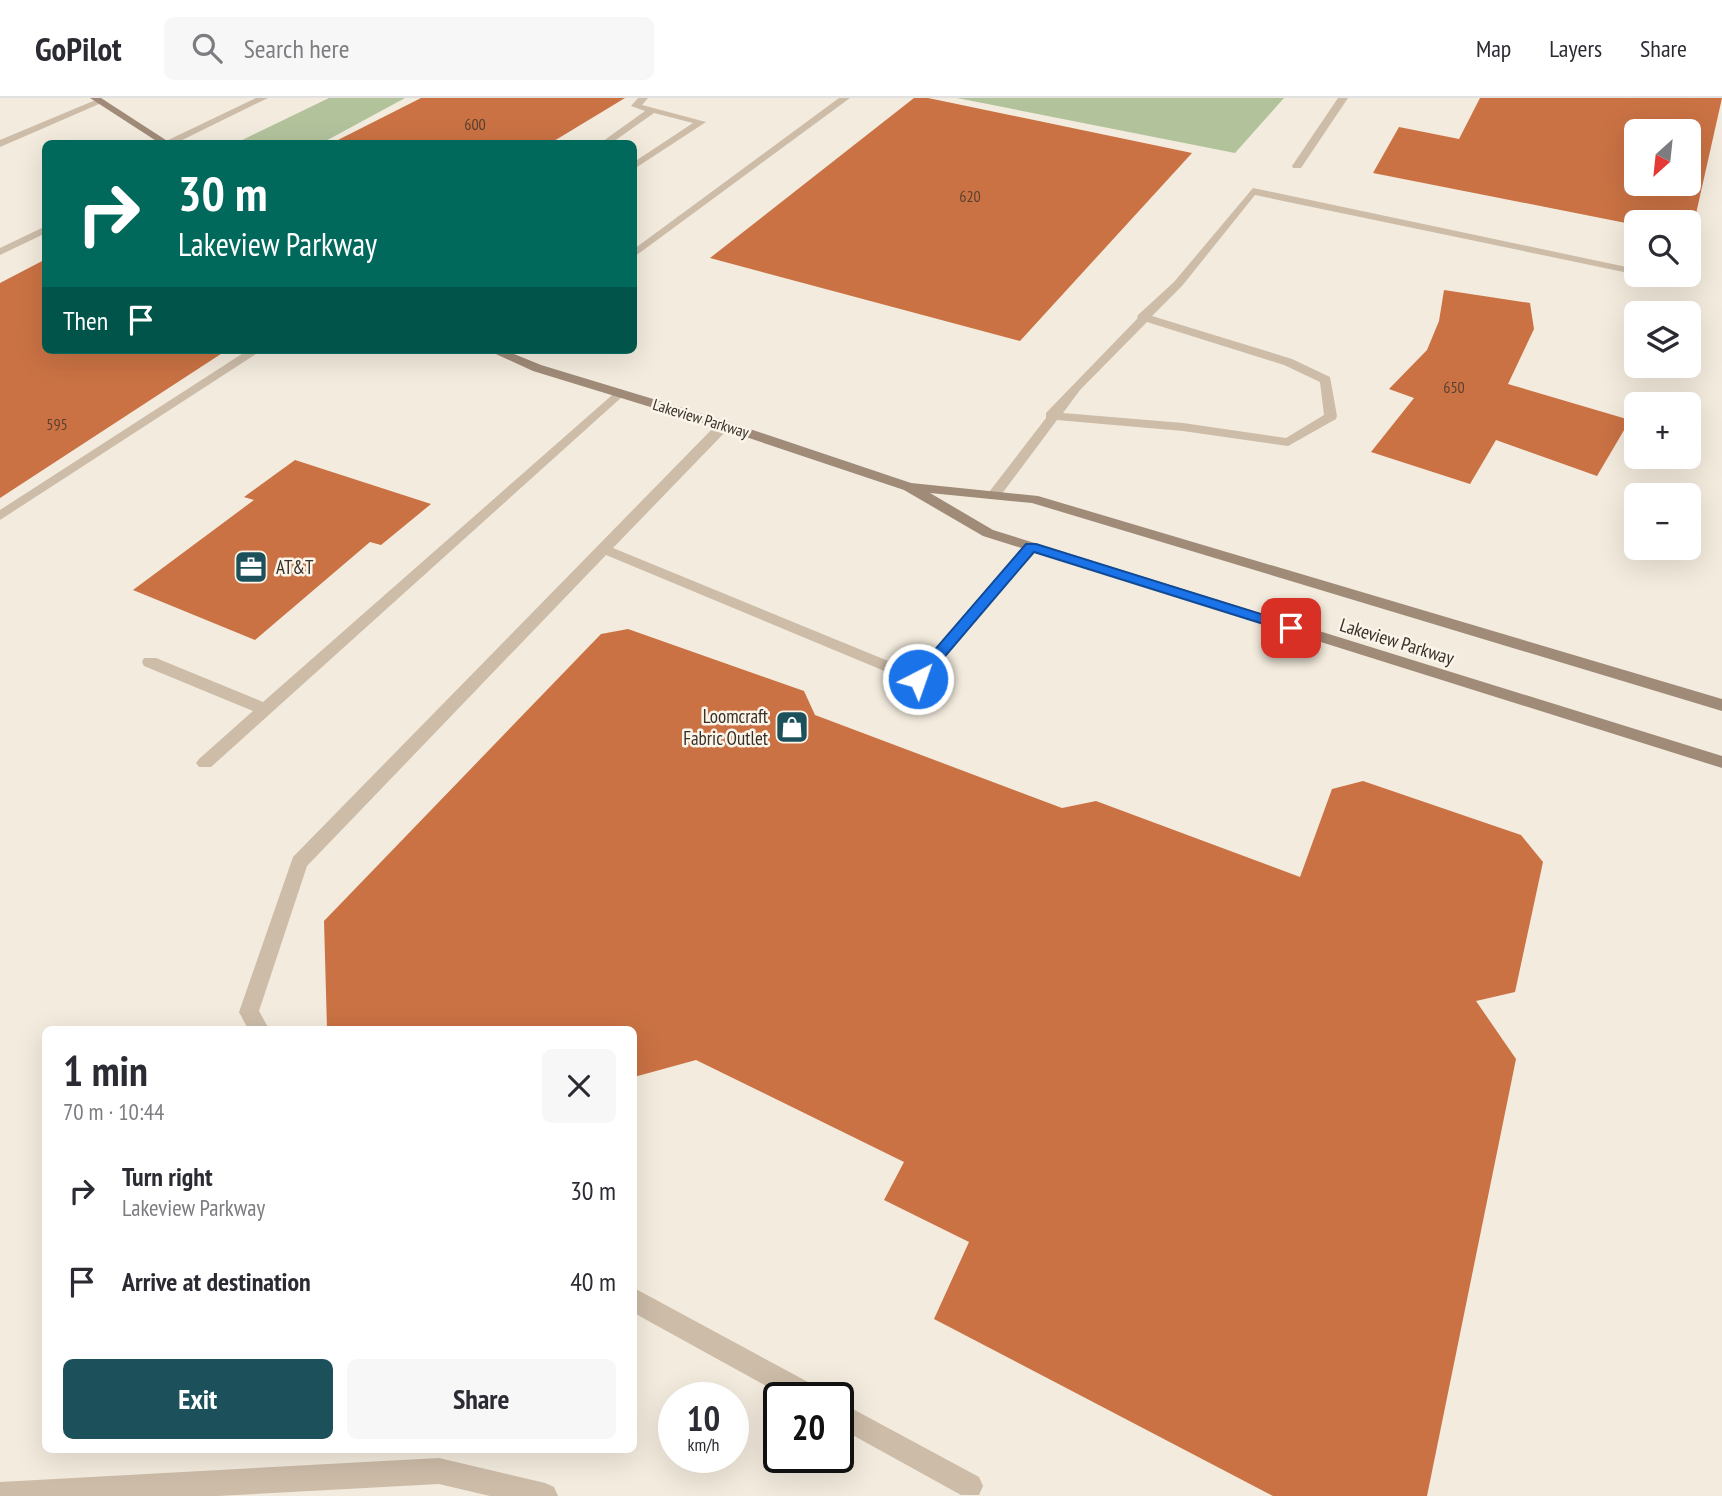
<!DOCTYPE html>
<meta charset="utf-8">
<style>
:root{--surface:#fff;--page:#f7f7f7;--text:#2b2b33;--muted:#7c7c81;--line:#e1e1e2;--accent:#1c515b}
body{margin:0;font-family:"PT Sans Narrow",sans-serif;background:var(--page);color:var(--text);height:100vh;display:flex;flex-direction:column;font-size:26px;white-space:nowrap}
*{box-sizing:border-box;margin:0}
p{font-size:23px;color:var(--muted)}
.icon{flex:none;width:38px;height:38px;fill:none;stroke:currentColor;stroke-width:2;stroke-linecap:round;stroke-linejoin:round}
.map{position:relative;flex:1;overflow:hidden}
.side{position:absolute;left:42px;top:928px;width:595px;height:427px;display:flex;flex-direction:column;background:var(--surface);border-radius:10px;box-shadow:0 7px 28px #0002}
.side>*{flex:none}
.hud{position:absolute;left:42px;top:42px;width:595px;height:214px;border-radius:10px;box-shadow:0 7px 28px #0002;background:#00695c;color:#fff;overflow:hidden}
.needle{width:46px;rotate:207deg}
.tools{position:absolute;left:1624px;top:21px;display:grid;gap:14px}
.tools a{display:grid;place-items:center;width:77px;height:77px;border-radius:10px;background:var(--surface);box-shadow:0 7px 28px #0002;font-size:35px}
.speed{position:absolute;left:658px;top:1284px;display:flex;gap:14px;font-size:35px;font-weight:700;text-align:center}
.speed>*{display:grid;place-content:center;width:91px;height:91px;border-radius:50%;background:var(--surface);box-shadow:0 7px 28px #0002;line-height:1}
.speed small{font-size:18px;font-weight:400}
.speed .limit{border:4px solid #111;border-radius:10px;background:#fff;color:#111}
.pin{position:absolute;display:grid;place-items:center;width:60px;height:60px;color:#fff;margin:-30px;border-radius:14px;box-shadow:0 4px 10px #0006}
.me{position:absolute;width:77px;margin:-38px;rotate:41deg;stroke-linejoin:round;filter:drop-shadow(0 0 5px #0008)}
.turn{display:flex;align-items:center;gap:24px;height:147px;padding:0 21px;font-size:32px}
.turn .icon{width:91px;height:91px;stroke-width:2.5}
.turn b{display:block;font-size:49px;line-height:60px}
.then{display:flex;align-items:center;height:66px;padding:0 21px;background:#0003;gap:14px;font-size:26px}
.round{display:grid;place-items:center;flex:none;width:74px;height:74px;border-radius:10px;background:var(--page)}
.head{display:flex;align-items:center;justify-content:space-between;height:119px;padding:0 21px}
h1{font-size:42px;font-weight:700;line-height:52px}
.primary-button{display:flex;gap:14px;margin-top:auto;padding:14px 21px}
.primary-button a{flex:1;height:80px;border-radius:10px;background:var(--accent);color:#fff;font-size:28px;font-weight:700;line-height:80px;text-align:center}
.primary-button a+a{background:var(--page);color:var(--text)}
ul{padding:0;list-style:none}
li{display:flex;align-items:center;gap:21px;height:91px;padding:0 21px}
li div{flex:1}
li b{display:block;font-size:26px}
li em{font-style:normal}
header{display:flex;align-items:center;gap:42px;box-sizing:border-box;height:98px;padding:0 35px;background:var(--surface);border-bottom:2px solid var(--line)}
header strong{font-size:33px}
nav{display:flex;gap:38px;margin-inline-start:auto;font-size:24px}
.search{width:490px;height:63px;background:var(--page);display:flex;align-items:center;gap:18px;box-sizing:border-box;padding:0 24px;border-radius:10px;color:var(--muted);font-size:26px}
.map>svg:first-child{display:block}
.green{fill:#b2c39c}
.building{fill:#ca7244;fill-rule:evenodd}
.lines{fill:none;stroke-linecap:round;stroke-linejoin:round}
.lane{fill:#ccbca8;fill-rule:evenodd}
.secondary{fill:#a08b79;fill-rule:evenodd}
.route{fill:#1a73e8;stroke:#114b97;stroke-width:2}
.labels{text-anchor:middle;stroke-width:5;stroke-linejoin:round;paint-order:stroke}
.number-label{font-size:16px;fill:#5c402f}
.far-street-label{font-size:16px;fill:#382f28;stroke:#faf4e9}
.poi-label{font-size:19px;fill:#382f28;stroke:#faf4e9;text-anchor:start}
.street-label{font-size:19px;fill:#382f28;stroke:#faf4e9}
</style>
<header>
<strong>GoPilot</strong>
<div class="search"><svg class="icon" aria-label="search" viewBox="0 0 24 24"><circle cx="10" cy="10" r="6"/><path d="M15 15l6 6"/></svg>Search here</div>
<nav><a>Map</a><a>Layers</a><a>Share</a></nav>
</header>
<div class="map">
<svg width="1722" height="1398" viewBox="0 0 1722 1398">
<rect width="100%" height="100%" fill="#f3ebdd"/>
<path class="green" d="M329,0H405L322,45H236Z
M957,0H1284L1235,55Z"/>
<path class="building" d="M421,0H625L549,46H330Z
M914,0H928L1192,55L1020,243L710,160Z
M1480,0H1722L1691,138L1689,124H1636V127L1373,75L1399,29L1459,41ZM1636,33H1689V86H1636Z
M46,161V252H227L0,400V185Z
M1444,192L1530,205L1534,231L1508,286L1630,322L1597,378L1496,342L1470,386L1371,354L1414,300L1389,291L1427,252L1439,223Z
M295,362L431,406L381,447L370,444L255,542L133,492L254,402L244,399Z
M628,531L804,593L815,617L1062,710L1096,703L1300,779L1332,691L1363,683L1521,737L1543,764L1515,894L1476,903L1516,961L1427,1398H1273L934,1221L969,1144L884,1102L904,1064L696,962L634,979V931H327L324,823L601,536Z"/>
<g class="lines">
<path class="lane" d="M256,0H268L174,46L162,45Z
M638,0H648L642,7L706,24L634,71V64L693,25L654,15L610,46H599L645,13L631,8Z
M839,0H850L634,159V151Z
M1338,0H1348L1301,70H1293L1292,68Z
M98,1L106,3L0,49V42Z
M1253,90L1636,171L1638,177L1255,97L1182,188L1152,218L1292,261L1330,279L1337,318L1336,321L1288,348L1183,333L1057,322L998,401H988L986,398L1046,320V315L1137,221L1138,217L1174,184ZM1147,224L1284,267L1320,284L1324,317L1286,340L1183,325L1063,315L1080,292Z
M46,128V135L0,157V150Z
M1645,177H1668L1673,180L1667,183Z
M248,252H262L0,422V412Z
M619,291L623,292V298L211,669H199L196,665L199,661L253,613L144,568L142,564L144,560H156L263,604Z
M724,323L729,324V330L613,450L915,574L1026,445H1036L1038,448L924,585L918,587L606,457L307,768L259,913L269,931H248L239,914L293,759L719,324Z
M634,1190L821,1291L824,1300H788L634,1215Z
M838,1303L979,1379L983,1388L979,1397H961L838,1329Z
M439,1360L545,1385L554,1389L558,1398H490L439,1386L217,1398H0V1384Z"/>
<path class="secondary" d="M90,0H101L172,46H161Z
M487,252H504L541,267L729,324L911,385L1038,398L1722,601V613L1032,405L930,395L993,432L1722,658V670L983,438L904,392L719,330L533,273Z"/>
</g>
<path class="route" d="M1026,446H1036L1296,527L1298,530L1296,533H1286L1034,454L923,584H913V577Z"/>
<defs>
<symbol id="office-square" viewBox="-11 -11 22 22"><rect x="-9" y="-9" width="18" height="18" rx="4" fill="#1c515b" stroke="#faf4e9"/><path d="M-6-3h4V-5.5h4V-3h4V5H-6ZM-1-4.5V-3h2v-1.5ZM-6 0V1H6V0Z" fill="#fff"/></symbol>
<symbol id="shop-square" viewBox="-11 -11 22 22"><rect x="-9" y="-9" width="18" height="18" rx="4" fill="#1c515b" stroke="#faf4e9"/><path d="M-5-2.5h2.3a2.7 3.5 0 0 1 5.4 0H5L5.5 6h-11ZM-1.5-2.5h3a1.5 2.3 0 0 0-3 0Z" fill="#fff"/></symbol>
</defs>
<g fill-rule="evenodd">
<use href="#office-square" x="232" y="450" width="38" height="38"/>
<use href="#shop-square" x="773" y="610" width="38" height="38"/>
</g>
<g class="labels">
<g class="number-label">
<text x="475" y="32">600</text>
<text x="970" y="104">620</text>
<text x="1454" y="295">650</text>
<text x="57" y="332">595</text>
</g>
<g class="far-street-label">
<text transform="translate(701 320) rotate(17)" y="6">Lakeview Parkway</text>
</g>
<g class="poi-label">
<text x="276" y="476">AT&amp;T</text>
<text x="768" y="625" text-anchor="end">Loomcraft<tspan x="768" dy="22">Fabric Outlet</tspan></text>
</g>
<g class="street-label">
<text transform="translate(1397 543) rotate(17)" y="7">Lakeview Parkway</text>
</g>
</g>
</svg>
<div class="tools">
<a><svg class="needle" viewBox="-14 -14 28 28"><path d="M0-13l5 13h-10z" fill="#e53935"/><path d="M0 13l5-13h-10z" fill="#7c7c81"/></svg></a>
<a><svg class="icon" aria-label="search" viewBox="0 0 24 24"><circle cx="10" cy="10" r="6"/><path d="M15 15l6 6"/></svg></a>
<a><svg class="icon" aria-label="layers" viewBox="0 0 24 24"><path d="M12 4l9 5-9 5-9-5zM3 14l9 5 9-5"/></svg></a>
<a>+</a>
<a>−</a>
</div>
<div class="speed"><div>10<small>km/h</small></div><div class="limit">20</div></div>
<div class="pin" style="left:1291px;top:530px;background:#d93025"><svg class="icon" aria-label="arrive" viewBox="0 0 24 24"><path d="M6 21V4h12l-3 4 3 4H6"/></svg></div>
<svg class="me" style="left:918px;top:581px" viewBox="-20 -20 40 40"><circle r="17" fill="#1a73e8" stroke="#fff" stroke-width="3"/><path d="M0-11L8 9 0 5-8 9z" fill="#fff"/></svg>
<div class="hud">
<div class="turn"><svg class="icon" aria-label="right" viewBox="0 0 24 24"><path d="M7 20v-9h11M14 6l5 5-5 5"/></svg><div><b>30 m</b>Lakeview Parkway</div></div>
<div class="then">Then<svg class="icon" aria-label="arrive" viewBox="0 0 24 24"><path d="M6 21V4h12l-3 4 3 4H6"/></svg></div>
</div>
<section class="side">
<div class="head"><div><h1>1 min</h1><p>70 m · 10:44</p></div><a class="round"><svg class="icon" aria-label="close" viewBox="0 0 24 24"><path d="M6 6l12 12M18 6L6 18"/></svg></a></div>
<ul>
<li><svg class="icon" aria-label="right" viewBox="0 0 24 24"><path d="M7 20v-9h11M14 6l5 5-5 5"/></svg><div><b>Turn right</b><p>Lakeview Parkway</p></div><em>30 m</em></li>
<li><svg class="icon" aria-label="arrive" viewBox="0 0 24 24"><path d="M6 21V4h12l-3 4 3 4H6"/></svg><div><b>Arrive at destination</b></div><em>40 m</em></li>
</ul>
<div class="primary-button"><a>Exit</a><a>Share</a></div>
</section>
</div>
